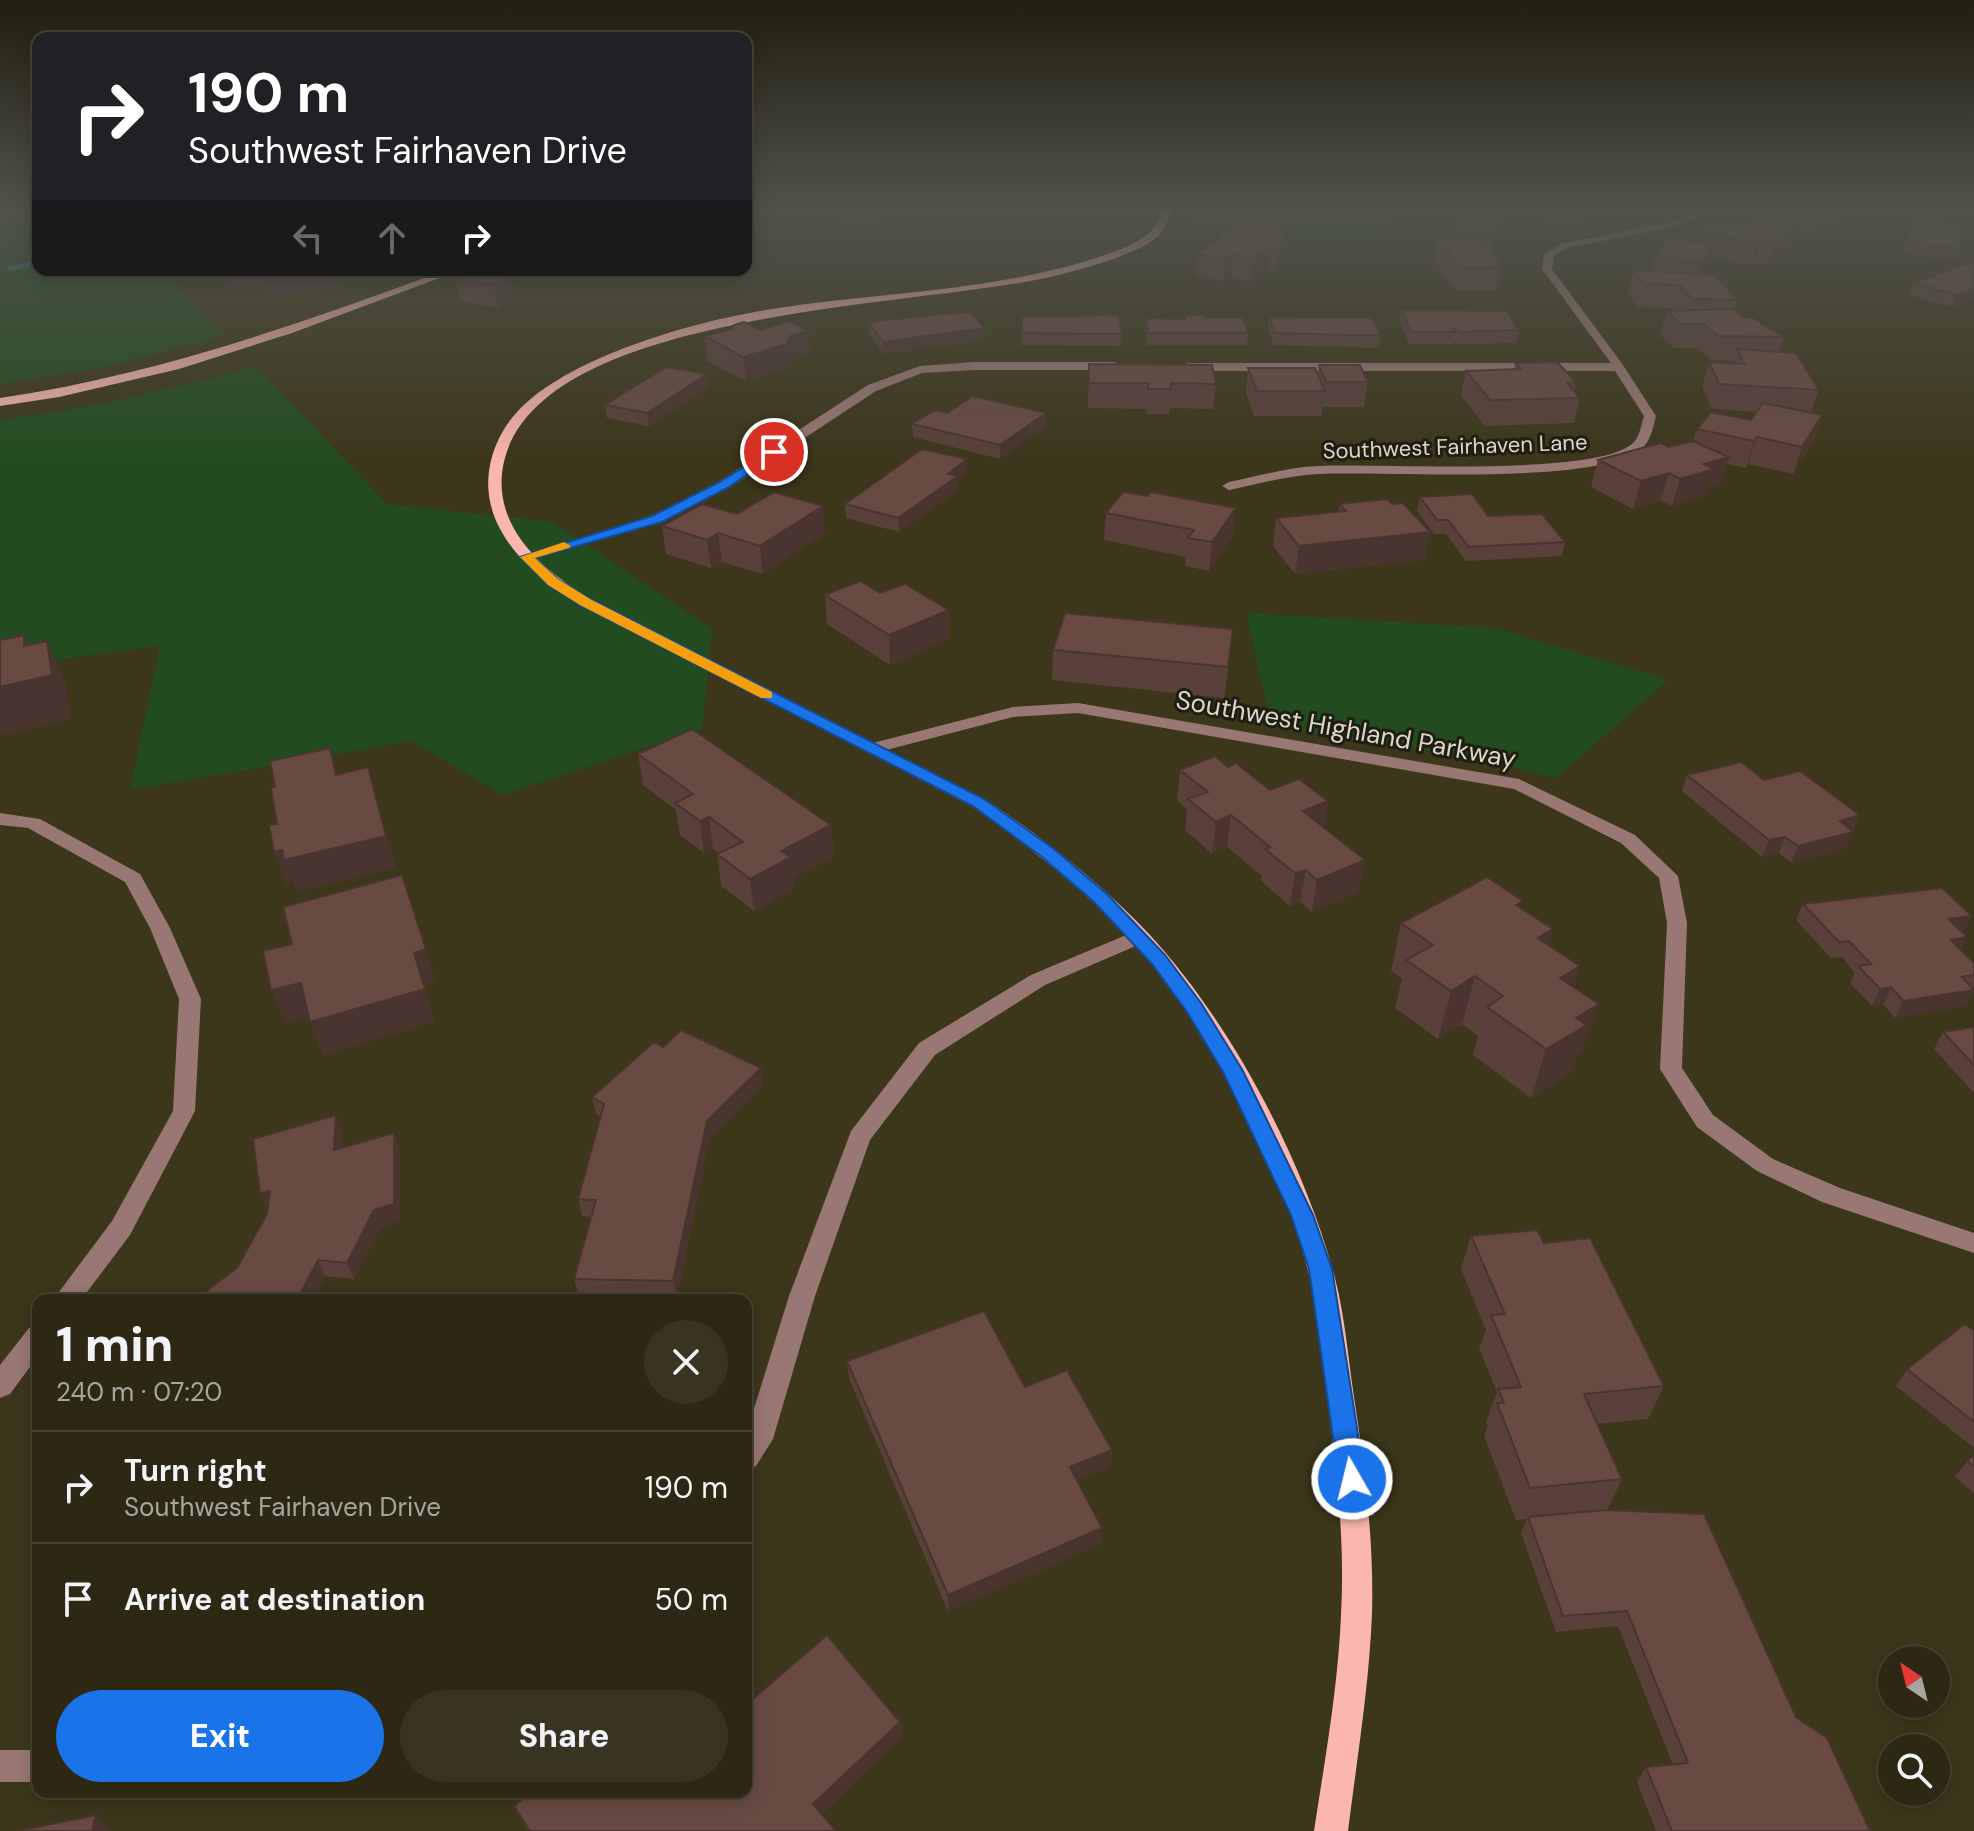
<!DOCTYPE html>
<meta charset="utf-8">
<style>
:root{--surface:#2d2814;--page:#393422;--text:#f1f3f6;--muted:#a7a6a0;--line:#484434;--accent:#1a73e8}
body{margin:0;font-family:"DM Sans",sans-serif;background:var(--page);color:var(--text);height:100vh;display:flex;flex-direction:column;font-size:30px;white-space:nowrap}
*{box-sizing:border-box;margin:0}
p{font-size:26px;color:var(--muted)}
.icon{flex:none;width:44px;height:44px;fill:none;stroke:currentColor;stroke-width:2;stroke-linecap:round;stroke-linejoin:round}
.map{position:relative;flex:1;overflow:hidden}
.details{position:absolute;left:32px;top:1294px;width:720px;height:504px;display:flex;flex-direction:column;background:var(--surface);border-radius:16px;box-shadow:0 4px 20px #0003,0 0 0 2px var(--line)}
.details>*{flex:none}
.guide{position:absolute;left:32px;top:32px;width:720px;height:244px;border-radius:16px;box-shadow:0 4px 20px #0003,0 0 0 2px var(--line);background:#202124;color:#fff;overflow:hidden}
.needle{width:52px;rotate:325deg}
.tools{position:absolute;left:1878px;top:1646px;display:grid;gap:16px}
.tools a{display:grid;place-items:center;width:72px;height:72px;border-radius:50%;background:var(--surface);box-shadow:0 4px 20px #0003,0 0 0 2px var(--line);font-size:40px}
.pin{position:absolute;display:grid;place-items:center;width:68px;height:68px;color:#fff;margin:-34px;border:4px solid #fff;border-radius:50%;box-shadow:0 2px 8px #0007}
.me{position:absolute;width:88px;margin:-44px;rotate:352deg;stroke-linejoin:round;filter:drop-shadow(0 0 6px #0008)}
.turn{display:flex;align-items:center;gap:28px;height:168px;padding:0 24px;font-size:36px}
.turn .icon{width:104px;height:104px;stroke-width:2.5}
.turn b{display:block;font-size:56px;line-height:68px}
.lanes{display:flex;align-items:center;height:76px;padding:0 24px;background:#0003;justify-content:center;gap:40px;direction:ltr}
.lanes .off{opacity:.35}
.round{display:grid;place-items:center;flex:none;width:84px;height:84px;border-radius:42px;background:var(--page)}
.summary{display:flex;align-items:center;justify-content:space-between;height:136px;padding:0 24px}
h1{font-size:48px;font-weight:800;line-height:60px}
.button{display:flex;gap:16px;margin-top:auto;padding:16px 24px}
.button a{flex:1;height:92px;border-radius:48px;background:var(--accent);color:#fff;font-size:32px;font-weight:800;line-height:92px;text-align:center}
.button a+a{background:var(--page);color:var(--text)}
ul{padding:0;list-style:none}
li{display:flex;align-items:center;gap:24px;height:112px;padding:0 24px;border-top:2px solid var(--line)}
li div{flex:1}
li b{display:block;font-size:30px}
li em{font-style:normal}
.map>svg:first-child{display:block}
.green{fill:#224c1f}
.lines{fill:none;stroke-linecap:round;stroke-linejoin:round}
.stream{fill:#2d788b;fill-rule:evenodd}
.minor{fill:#997774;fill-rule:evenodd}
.major{fill:#fcb6b0;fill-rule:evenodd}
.wall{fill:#59403a}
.shaded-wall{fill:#49342f}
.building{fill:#684a43;stroke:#49342f;stroke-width:2}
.route{fill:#1a73e8;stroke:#114b97;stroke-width:2}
.slow{fill:#f59e0b}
.labels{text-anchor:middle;stroke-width:6;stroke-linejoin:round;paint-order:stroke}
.far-street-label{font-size:22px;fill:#dcd8c9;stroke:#201d12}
.street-label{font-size:26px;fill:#dcd8c9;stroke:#201d12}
</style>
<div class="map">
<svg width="1974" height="1831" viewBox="0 0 1974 1831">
<rect width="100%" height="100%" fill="#3c361b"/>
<path class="green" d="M0,207H38V270H163L221,336L106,367L0,384Z
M1196,207H1423L1356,241L1191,229Z
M256,366L387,504L553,522L712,629L702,729L503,795L412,741L130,790L160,646L0,667V420C87,408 172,390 256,366Z
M1246,613L1495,628L1668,680L1556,778L1473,758L1272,727Z"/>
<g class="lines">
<path class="stream" d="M38,259V265L11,271L6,268Z"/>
<path class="minor" d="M1709,207H1722L1672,227L1566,248L1554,256L1552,269L1623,365L1656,416C1653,427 1651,441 1641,449C1597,486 1385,471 1320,474C1289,475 1259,484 1229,490L1222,486L1229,482C1259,476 1288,467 1319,466C1380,463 1592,477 1632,444C1640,437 1641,425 1644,416L1615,371H1187L1181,367L1187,363H1611L1542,269L1544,255L1560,244L1667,223Z
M974,362H1115L1121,366L1115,370H974L922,373L876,391L730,487L662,522L526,561L519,557L652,516L720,481L868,385L920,366Z
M1078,703L1519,779L1635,835L1678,876L1687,923L1682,1068L1713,1115L1773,1159L1840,1188L1974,1233V1253L1822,1202L1757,1171L1697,1127L1660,1069L1667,923L1659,878L1621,843L1514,789L1078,713L1013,717L871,754L862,749L865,745L1013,707Z
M0,813L40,819L140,874L170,928L201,999L195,1111L130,1235L81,1300H53L112,1221L173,1111L179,999L150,928L125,882L28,828L0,825Z
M1138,930L1148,937L1145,942L1045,985L935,1055L870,1140L815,1296L773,1439L756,1466L746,1470V1434L789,1296L851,1131L919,1043L1031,975Z
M38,1325V1356L10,1394L0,1398V1365L29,1328Z
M0,1750H38V1782H0Z"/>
<path class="major" d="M1164,207H1174C1169,215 1166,227 1160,234C1144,252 1089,267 1066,273C939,309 522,303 502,473C496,532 546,571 590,599L985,799C1044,839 1100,882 1149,934C1232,1024 1303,1159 1335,1278C1345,1317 1348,1357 1354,1397C1365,1469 1374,1541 1372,1614C1369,1687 1357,1759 1348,1831H1314C1325,1759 1338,1687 1341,1615C1345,1542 1337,1470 1327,1398C1321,1358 1319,1317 1310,1278C1281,1163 1214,1031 1134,943C1086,891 1030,847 973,807L563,594C522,565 482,525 489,471C497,418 536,390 581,367C641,338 706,320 772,309C875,293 982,292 1083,262C1105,255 1131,248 1149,233C1156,227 1160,215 1164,207Z
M446,270H461L292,333L179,369L59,397L0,406V398C155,375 300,324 446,270Z"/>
</g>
<path class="wall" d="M838,207H1003V210L927,220L919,215L851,224L838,215Z
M1499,207L1498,216H1502L1497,237L1492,252H1490L1503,267L1498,290H1456L1433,259L1437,237H1450L1452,226Z
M1534,207H1637L1635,212L1562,224L1533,212Z
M1763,207H1847L1841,222L1819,234L1797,230L1791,248L1768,265L1754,262L1751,265L1710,257L1707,267L1703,274L1738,300L1734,311L1744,318L1784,337L1779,352L1819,390L1811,412L1822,415L1813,440L1793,474L1748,464L1746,468L1727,464L1721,484L1708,487L1706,496L1672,506L1661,500L1633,509L1591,487L1598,460L1669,447L1693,441L1697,429L1751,420L1756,412L1712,409L1702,387L1709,362L1733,364L1734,361L1711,360L1697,348H1674L1660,335L1667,311H1676L1674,308L1637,307L1627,293L1633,270L1651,271L1655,256L1695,242L1698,232L1742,228L1759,219Z
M1228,219L1286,235L1283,256L1276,272L1268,271L1250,282L1230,277L1223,281L1195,275L1197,253L1215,243L1219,238L1220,229H1227Z
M1913,219L1960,249L1956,261L1903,253Z
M1974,262V299L1952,307L1909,295L1913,283Z
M505,277L511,278L515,301L498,308L460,301L455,278Z
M1401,310L1519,330L1517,343L1458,344L1453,342V344H1409L1399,322Z
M1022,317L1122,334L1121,346L1021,345Z
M1269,317L1381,336L1379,348L1274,345L1268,329Z
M1146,318H1205L1248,333L1247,345H1147L1145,330Z
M868,322L985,340L884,354L869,334Z
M760,330L809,331L811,355L792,360L789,369L746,381L707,361L705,336Z
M1515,363L1576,382L1574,391L1580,398L1574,423L1485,426L1461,396L1466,371L1514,370Z
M1089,364L1216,384L1213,409L1170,408L1169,414H1147L1146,409L1088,408Z
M1319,365L1368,382L1364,407H1323L1321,416H1254L1246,393L1248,368L1318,374Z
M707,374L708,387L649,426L607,418L605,405Z
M947,413L1046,426L1000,459L913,437L912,424Z
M967,459V472L959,479V490L899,532L846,518L845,504Z
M1420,497L1488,516L1565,542L1562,556L1466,561L1446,534H1434L1417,511Z
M1340,504H1392L1430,532L1424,560L1295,574L1273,546L1276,518L1339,511Z
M1106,513L1233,536L1209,571L1185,566L1186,557L1104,540Z
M737,514L825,534L762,574L722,562L711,568L666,554L662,526Z
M825,595L949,610V639L890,665L827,624Z
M1053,650L1230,658L1224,698L1052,680Z
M638,754L831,825L834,857L793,878L794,889L754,911L721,886L717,854L719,853L713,849L704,853L680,835L676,810L643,785Z
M1228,767L1270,790L1328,801L1324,827L1359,892L1312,912L1300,902L1290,906L1261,881L1262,876L1227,847L1212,854L1185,830L1187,809L1177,801L1180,770Z
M1687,775L1764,780L1860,815L1846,848L1791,863L1779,853L1762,857L1682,791Z
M1803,904L1972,916L1962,932L1967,937L1961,950L1974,963V991L1966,1006L1895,1018L1883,1004L1872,1006L1850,983L1855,973L1842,957L1831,958L1796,920Z
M1521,908L1548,945L1573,986L1582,1052L1576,1056L1571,1073L1531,1098L1473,1055L1478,1036L1462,1024L1438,1039L1395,1008L1402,979L1391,971L1401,923Z
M1974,1027V1093L1934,1049L1943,1032Z
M663,1047L761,1068L763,1085L710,1138L677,1298L579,1296L574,1279L592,1217L582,1216L578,1199L601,1117L596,1114L592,1097Z
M336,1115L343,1132L342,1148L394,1133L400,1150V1221L381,1227L354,1279L237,1268L267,1214L268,1210L260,1193Z
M1471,1236L1544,1243L1664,1386L1648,1419L1597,1424L1622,1479L1607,1510L1796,1717L1870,1831H1656L1637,1782L1646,1767L1673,1765L1618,1626L1556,1632L1521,1533L1527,1519L1516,1520L1484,1436L1488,1426L1486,1422L1497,1392L1479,1348L1486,1330L1461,1269Z
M1974,1331V1448L1896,1386L1907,1369Z
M847,1361L1025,1387L1112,1450L1111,1467L1077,1480L1101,1544L948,1611L849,1378Z
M1974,1455V1493L1955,1477L1967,1461Z
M900,1722L902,1737L821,1814L836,1831H528L514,1806L640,1798Z"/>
<path class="shaded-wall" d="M850,207H919V215L851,224Z
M927,207H1003V210L927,220Z
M1606,207H1637L1635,212L1562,224L1565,213Z
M1837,207H1847L1841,222L1819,234L1826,213Z
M1502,216L1497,237L1492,252L1496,231Z
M1798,226L1791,248L1768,265L1775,243Z
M1286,235L1283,256L1276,272L1279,250Z
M1761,240L1754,262L1751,265L1757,243Z
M1714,245L1707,267L1695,286L1701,263Z
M1271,248L1268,271L1250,282L1253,259Z
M1232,255L1230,277L1223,281L1225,259Z
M217,270H260L264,284L223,289Z
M303,270H351L336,272L340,288L309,292L310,294L269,300L262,277Z
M504,270L506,280L511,278L515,301L498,308L494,285L493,275Z
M1974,289V299L1952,307L1956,295Z
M985,328V340L884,354L883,342Z
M809,331L811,355L792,360L789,369L746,381L743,357L790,336Z
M707,374L708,387L649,426L647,413Z
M1046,413V426L1000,459V445Z
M1822,415L1813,440L1793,474L1802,447Z
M1757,437L1748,464L1746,468L1754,441Z
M1729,457L1721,484L1708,487L1706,496L1672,506L1680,479L1704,464Z
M967,459V472L959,479V490L899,532L898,518Z
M1669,473L1661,500L1633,509L1641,481Z
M823,506L825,534L762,574L760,546Z
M1236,508L1233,536L1209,571L1212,542Z
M1430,532L1424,560L1295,574L1299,546Z
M718,533L722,562L711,568L707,540Z
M949,610V639L890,665L889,635Z
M24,635L42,677L47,641L66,685L71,719L0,736V687L24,646Z
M368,767L396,868L296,892L292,882L286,884L274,852Z
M1328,801L1323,833L1303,811Z
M1231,815L1227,847L1212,854L1216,822Z
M1860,815L1846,848L1791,863L1798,846L1840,821Z
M709,817L713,849L704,853L700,821Z
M831,825L834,857L793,878L794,889L754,911L750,879L781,851Z
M1785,837L1779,853L1762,857L1769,840Z
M1365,860L1359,892L1312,912L1317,880Z
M1306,870L1300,902L1290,906L1295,873Z
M1972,916L1963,932L1940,936L1949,919Z
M1553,929L1538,977V938Z
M1967,937L1959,954L1951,940Z
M426,949L436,982L424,985L435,1022L323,1056L310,1022L414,953Z
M1580,966L1564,1014L1560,978Z
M1475,976L1462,1024L1438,1039L1451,991Z
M301,983L314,1016L285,1024L271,990Z
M1891,987L1883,1004L1872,1006L1880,989Z
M1974,990L1966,1006L1895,1018L1903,1001Z
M1599,1004L1582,1052L1576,1056L1571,1073L1531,1098L1546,1049L1576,1018Z
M761,1068L763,1085L710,1138L677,1298L673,1281L707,1121Z
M336,1115L343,1132L341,1167L334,1150Z
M394,1133L400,1150V1221L381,1227L354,1279L347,1263Z
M270,1191L268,1210L260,1193Z
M318,1260L325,1277L313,1300H297Z
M1112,1450L1111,1467L1069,1483L1070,1467Z
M1102,1528L1101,1544L948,1611V1595Z
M900,1722L902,1737L815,1819L813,1804Z
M96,1815L109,1830L108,1831H92Z"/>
<path class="building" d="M1460,207H1499L1496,216H1502L1496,231L1452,226Z
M1549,207H1606L1565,213Z
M1793,207H1837L1826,213Z
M1756,218L1798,226L1775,243L1761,240L1757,243L1698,232L1711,222L1742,228Z
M1228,219L1278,220L1286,235L1279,250L1271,248L1253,259L1232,255L1225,259L1197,253L1215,243L1221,235L1220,229H1232Z
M1913,219L1965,225L1960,249L1907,242Z
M1437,237H1478L1503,267L1461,268Z
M1668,238L1714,245L1701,263L1655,256Z
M1972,262H1974V289L1956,295L1913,283Z
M260,270H303L304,272L262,277Z
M473,270H504L493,275L511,278L494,285L455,278Z
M1633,270L1716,275L1738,300L1692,299L1680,285L1643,284Z
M1733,309L1744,318H1753L1784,337L1718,336L1704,324H1681L1667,311Z
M1401,310L1507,311L1519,330L1461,332L1453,329L1455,332H1411Z
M970,312L985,328L883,342L868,322L934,315Z
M1119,315L1122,334L1022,333V317Z
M1185,315H1204L1205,318H1243L1248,333H1148L1146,318L1185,319Z
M1269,317L1372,318L1381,336L1275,333Z
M790,321L809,331L790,336L787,344L743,357L705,336L732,329L734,325L744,322L760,330Z
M1737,349L1796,353L1819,390L1719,384L1709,362L1745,364Z
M1557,362L1576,382L1567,383L1580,398L1490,400L1466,371L1521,369L1515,363Z
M1089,364L1212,365L1216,384L1171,383V389H1148V383H1089Z
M1319,365H1360L1368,382H1326Z
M666,367L707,374L647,413L605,405Z
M1248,368H1315L1325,391H1257Z
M973,396L1046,413L1000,445L912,424L935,410L947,413Z
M1763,403L1822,415L1802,447L1757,437L1754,441L1697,429L1711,412L1751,420Z
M1693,441L1729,457L1704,464L1714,469L1680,479L1669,473L1641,481L1598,460L1660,443L1669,447Z
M922,449L967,459L948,474L958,476L898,518L845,504Z
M774,492L823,506L760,546L718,533L707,540L662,526L702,504L737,514Z
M1123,492L1148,496L1151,492L1236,508L1212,542L1188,538L1194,530L1106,513Z
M1472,494L1488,516L1542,514L1565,542L1469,547L1448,520H1437L1420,497Z
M1387,499L1392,504L1403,503L1430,532L1299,546L1276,518L1346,511L1340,504Z
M860,581L880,593L905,584L949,610L889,635L825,595Z
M1065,613L1233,629L1228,667L1053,650Z
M24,635V646L47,641L52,675L0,687V640Z
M692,729L831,825L781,851L791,857L750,879L717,854L743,842L709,817L700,821L675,803L693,794L638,754Z
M330,748L336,775L368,767L386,836L284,860L282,850L274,852L269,825L277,824L271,788L275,787L270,761Z
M1215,756L1228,767L1236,763L1270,790L1299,779L1328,801L1303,811L1365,860L1317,880L1306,870L1295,873L1265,849L1270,847L1231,815L1216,822L1188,799L1208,792L1180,770Z
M1741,762L1764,780L1800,771L1860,815L1840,821L1853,832L1798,846L1785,837L1769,840L1687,775Z
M402,875L426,949L414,953L425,989L310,1022L301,983L271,990L263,951L292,944L283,907Z
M1487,877L1523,901L1516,905L1553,929L1538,938L1580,966L1560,978L1599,1004L1576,1018L1587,1025L1546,1049L1487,1007L1503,996L1475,976L1451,991L1406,960L1433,945L1401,923Z
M1942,888L1972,916L1949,919L1967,937L1951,940L1974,963V975L1962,977L1974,990L1903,1001L1891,987L1880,989L1858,966L1871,964L1849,941L1839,942L1803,904Z
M1974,1027V1065L1943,1032Z
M681,1030L761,1068L707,1121L673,1281L574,1279L596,1200L578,1199L604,1104L592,1097L654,1042L663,1047Z
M336,1115L334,1150L394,1133V1204L374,1210L347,1263L318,1260L297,1300H202L210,1288L237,1268L267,1214L270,1191L260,1193L253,1139Z
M1537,1230L1544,1243L1590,1238L1664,1386L1584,1394L1622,1479L1530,1488L1497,1403H1504L1498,1389L1521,1387L1491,1315L1505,1314L1471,1236Z
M984,1311L1025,1387L1067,1370L1112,1450L1070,1467L1102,1528L948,1595L847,1361Z
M1965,1324L1974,1331V1422L1907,1369Z
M1974,1455V1466L1967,1461Z
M1606,1510L1704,1514L1796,1717L1827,1738L1870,1831H1672L1646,1767L1688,1763L1627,1611L1563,1616L1528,1517Z
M827,1635L900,1722L813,1804L836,1831H530L514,1806L530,1792H636L640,1798L646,1792H746V1705Z
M96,1815L92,1831H18Z"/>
<linearGradient id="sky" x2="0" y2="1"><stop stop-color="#211e0f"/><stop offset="0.45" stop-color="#50524a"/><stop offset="1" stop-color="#50524a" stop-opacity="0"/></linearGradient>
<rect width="1974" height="463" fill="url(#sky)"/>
<path class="route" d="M770,450L780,452L729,487L662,522L535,558L558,579L590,599L984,799L1054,849L1107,894L1165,955L1201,1003L1243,1071L1313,1215L1332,1269L1365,1479L1361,1488L1352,1491L1343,1488L1339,1479L1309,1269L1291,1215L1223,1072L1187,1012L1152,964L1094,902L1042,857L973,806L580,605L548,585L520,557L652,516L720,482Z"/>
<path class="slow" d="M564,542L571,546L569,548L535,558L558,579L590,599L772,692V698H761L580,605L548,585L520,557Z"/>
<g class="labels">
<g class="far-street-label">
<text transform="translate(1455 446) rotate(-2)" y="8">Southwest Fairhaven Lane</text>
</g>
<g class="street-label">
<text transform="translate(1346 729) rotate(10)" y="9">Southwest Highland Parkway</text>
</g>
</g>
</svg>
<div class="tools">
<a><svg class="needle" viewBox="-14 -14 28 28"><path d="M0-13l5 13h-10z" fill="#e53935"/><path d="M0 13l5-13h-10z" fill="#a7a6a0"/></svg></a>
<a><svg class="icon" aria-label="search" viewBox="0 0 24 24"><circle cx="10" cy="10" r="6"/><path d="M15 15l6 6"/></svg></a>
</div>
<div class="pin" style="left:774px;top:452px;background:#d93025"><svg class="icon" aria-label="arrive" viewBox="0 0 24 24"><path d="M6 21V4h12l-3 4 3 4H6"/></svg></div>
<svg class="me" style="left:1352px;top:1479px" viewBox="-20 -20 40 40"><circle r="17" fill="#1a73e8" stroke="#fff" stroke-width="3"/><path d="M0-11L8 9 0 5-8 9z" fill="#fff"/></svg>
<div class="guide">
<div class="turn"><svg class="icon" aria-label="right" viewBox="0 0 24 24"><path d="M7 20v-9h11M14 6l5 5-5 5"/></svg><div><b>190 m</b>Southwest Fairhaven Drive</div></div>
<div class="lanes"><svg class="icon off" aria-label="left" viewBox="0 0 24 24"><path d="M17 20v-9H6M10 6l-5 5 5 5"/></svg><svg class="icon off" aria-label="ahead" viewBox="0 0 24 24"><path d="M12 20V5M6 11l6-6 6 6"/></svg><svg class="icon" aria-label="right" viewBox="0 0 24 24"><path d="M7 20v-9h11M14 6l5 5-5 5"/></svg></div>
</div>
<section class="details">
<div class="summary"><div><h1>1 min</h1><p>240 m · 07:20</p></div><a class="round"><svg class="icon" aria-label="close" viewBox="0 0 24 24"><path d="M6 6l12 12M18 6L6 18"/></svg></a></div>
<ul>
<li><svg class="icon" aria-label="right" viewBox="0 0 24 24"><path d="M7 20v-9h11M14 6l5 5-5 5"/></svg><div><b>Turn right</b><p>Southwest Fairhaven Drive</p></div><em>190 m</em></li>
<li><svg class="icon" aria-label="arrive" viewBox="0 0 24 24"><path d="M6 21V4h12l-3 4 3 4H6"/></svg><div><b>Arrive at destination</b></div><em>50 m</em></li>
</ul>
<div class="button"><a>Exit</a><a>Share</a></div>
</section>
</div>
